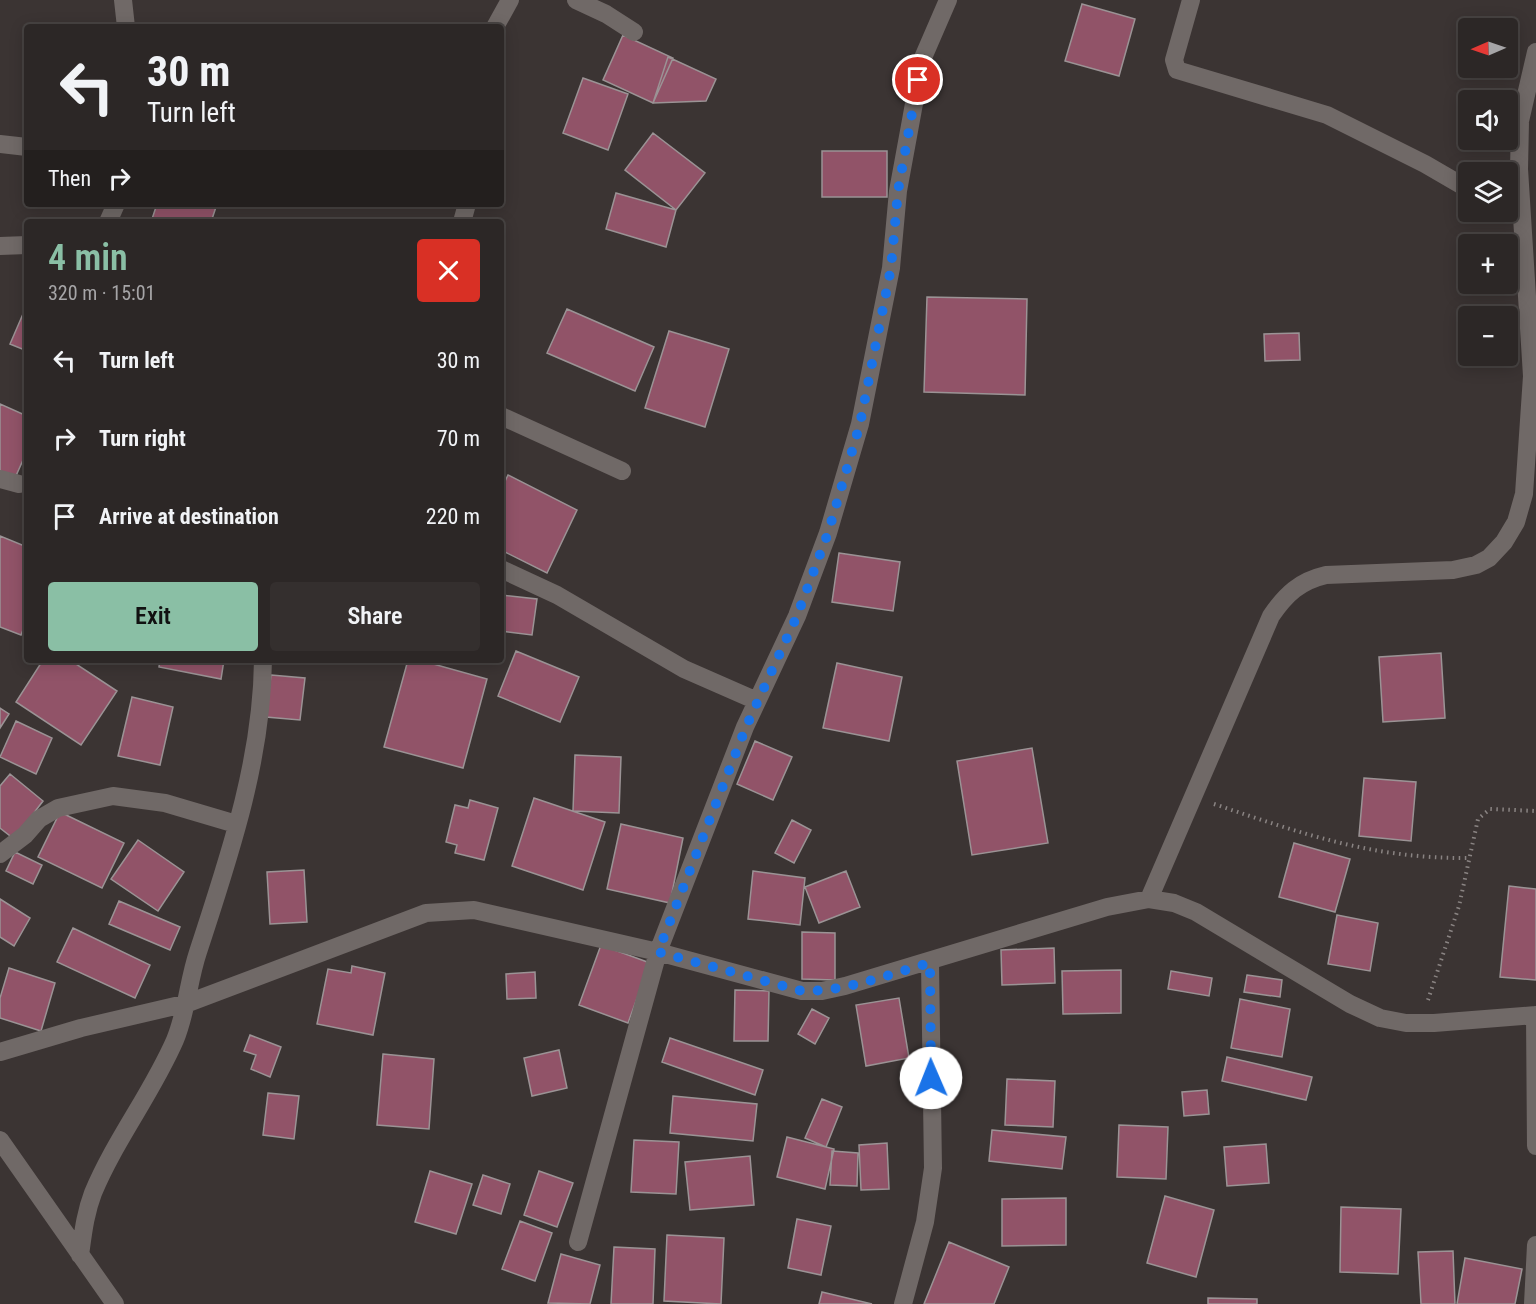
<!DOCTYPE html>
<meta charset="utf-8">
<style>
:root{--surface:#2c2726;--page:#342f2e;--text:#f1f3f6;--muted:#a6a5a7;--line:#484443;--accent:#8abfa5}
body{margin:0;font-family:"Roboto Condensed",sans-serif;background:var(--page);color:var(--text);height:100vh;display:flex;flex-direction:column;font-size:22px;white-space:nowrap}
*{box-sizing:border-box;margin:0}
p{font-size:20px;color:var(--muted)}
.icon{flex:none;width:33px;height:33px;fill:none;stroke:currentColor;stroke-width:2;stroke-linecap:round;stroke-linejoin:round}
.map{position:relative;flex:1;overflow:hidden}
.drawer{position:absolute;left:24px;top:219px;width:480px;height:444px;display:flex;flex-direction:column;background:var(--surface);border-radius:6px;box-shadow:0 3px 15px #0003,0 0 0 2px var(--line)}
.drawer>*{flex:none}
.top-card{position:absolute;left:24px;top:24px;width:480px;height:183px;border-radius:6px;box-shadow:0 3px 15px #0003,0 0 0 2px var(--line);background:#2c2726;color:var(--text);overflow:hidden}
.needle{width:39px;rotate:268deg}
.buttons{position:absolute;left:1458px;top:18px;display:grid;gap:12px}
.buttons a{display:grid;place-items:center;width:60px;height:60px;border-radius:6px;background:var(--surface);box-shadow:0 3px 15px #0003,0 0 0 2px var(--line);font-size:30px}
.pin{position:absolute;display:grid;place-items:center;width:51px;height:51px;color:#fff;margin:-26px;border:3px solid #fff;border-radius:50%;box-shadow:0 2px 6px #0007}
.me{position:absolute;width:66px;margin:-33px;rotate:359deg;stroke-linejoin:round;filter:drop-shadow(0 0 4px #0008)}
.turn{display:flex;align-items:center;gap:21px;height:126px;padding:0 24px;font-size:27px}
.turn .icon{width:78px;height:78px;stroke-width:2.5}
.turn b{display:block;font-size:42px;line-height:51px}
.then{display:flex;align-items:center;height:57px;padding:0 24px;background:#0003;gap:12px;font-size:22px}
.round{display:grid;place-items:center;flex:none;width:63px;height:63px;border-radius:6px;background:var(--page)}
.head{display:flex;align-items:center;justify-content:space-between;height:102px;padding:0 24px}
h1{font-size:36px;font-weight:600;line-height:45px;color:var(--accent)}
.action{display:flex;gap:12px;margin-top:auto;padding:12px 24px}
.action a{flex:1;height:69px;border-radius:6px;background:var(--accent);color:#111;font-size:24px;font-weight:600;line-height:69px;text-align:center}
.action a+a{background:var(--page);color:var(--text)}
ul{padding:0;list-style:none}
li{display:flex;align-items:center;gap:18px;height:78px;padding:0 24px}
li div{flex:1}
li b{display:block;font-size:22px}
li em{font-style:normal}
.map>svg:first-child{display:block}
.building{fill:#915368;stroke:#9b9395;stroke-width:1.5}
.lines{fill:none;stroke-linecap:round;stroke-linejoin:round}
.path{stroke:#8a8483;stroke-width:4;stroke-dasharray:1.5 4.5;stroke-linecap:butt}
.street{stroke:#706967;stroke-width:18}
.route{stroke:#1a73e8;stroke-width:10;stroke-dasharray:0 18}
</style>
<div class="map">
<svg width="1536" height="1304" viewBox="0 0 1536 1304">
<rect width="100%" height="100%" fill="#3b3433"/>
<path class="building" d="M1082,4L1135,19L1119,76L1065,61Z
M623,35L673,58L653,103L603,80Z
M668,57L716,79L706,101L653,103Z
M583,78L628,94L608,150L563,133Z
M653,133L705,173L676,210L625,170Z
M822,151H887V197H822Z
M616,193L676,210L666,247L606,229Z
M157,204H217L211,222H151Z
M927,297L1027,299L1025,395L924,392Z
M26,307H27V351L10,344Z
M567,309L654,347L635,391L547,353Z
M669,331L729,349L705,427L645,408Z
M1299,333L1300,360L1265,361L1264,334Z
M0,404L27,416V451L15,478L0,471Z
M508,475L577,510L547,573L501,550V490Z
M0,536L27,547V619L21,635L0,627Z
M839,553L900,562L893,611L832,602Z
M501,595L537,599L532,635L501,631Z
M516,651L579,677L560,722L498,696Z
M1441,653L1445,718L1383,722L1379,657Z
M43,660H70L117,691L81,745L16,702Z
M160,660H224L221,679L159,667Z
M408,660H419L487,679L463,768L384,747Z
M837,663L902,677L889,741L823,728Z
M271,675L305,678L300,720L266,717Z
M132,697L173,707L160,765L118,756Z
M0,708L9,714L0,728Z
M16,721L52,738L36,774L0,757Z
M755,741L792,757L773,800L737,784Z
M1032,748L1048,843L972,855L957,761Z
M575,755L621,757L619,813L573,811Z
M10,774L43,801L14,839L0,828V786Z
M1364,778L1416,782L1411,841L1359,836Z
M534,798L605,822L583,890L512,866Z
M470,800L498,808L484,860L455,853L457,845L446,842L455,805L468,808Z
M60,812L124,843L102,888L38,857Z
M792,820L811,830L794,863L775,853Z
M621,824L683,838L670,903L607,889Z
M138,840L184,872L158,911L111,879Z
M1294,843L1350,859L1335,912L1279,897Z
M15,852L42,865L33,884L6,871Z
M304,870L307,922L270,924L267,872Z
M753,871L805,878L800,925L748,919Z
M846,871L860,907L819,923L805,887Z
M1509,886L1536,889V980L1500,977Z
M0,899L30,918L14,946L0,937Z
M119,901L180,927L170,950L109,924Z
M1337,915L1378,923L1370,971L1328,964Z
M73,928L150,965L135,998L57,962Z
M802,932L835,933V980L802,979Z
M601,945L650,963L628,1023L579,1005Z
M1054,948L1055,983L1002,985L1001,950Z
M352,966L385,973L373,1035L317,1024L328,969L351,973Z
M9,968L55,983L41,1031L0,1018V998Z
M1121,970V1013L1063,1014L1062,971Z
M1171,971L1212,978L1209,996L1168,989Z
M535,972L536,998L507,999L506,974Z
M1247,975L1282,980L1280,997L1244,992Z
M735,990L769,991L768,1041H734Z
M899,998L909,1058L866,1066L856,1005Z
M1240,999L1290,1009L1282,1057L1231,1048Z
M812,1009L829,1018L815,1044L798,1034Z
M250,1035L281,1047L270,1077L251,1069L256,1055L244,1051Z
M670,1038L763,1070L755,1095L662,1062Z
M559,1050L567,1088L532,1096L524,1058Z
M383,1054L434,1059L429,1129L377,1125Z
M1227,1057L1312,1077L1306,1100L1222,1081Z
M1007,1079L1055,1081L1053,1127L1005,1125Z
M1207,1090L1209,1114L1184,1116L1182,1092Z
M268,1093L299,1096L294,1139L263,1135Z
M673,1096L757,1104L753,1141L670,1133Z
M822,1099L842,1107L826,1147L805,1138Z
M1119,1125L1168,1127L1166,1179L1117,1177Z
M992,1130L1066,1137L1062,1169L989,1161Z
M787,1137L834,1149L825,1189L777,1177Z
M634,1140L679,1142L676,1194L631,1192Z
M887,1143L889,1189L861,1190L859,1145Z
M1266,1144L1269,1183L1227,1186L1224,1147Z
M832,1151L858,1153L857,1186L830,1185Z
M750,1156L754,1205L690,1210L685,1162Z
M430,1171L472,1184L456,1234L415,1222Z
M539,1171L573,1183L557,1227L524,1215Z
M483,1175L510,1184L501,1214L473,1205Z
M1165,1196L1214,1210L1196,1277L1147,1263Z
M1066,1198V1245L1002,1246V1199Z
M1341,1207L1401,1209L1398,1274L1340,1272Z
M797,1219L831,1226L821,1275L788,1268Z
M520,1221L552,1233L535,1281L502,1269Z
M667,1235L724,1238L721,1304L664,1301Z
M949,1242L1009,1267L994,1304H924Z
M614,1247L655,1249L653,1304H611Z
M1453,1251L1455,1304H1421L1418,1252Z
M561,1254L600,1265L590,1304L548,1303Z
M1465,1258L1522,1269L1515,1304H1457Z
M822,1292L872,1304H819Z
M1208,1298L1257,1299V1304H1208Z"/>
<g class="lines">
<path class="path" d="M1214,804C1303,834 1374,859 1469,858
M1428,1000L1459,906L1478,819L1490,809L1536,811"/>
<path class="street" d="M123,0L126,27
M576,0L606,14L634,32
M1191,0L1174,60L1177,70L1327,115L1425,164L1468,189
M495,27L510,0
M0,144L27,147
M108,222L116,204
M462,222L467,204
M0,246L27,245
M501,416L622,471
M0,479L19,484
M501,569L557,595L684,669L757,701
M0,854L25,835L39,819L58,808L113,796L165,803L236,824
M1149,899L1271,616C1286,594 1300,581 1326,575L1453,570L1476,565L1489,558L1504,542L1516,522L1524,494L1532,376L1519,169L1520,121L1536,52
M1535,1015L1536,1146
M0,1052L81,1028L188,1003L426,913L474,910L658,952L802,991H822L845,986L1107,907L1149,899L1174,903L1196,912L1350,1004L1380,1018L1406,1023H1434L1536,1015
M0,1140L115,1304
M578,1242L658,952L745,727L797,616L828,533L860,424L891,268L898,191L922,60L948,0
M80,1255C83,1234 85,1214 93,1193C115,1140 152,1093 175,1040C187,1011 188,982 198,952C229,857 262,761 263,660
M903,1304L925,1222L933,1168L930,963
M1533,1304L1536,1245"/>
</g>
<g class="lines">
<path class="route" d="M918,80L898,191L891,268L860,424L828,533L797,616L746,727L658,952L802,991C845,992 889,974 930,963L931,1078"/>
</g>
</svg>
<div class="buttons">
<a><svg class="needle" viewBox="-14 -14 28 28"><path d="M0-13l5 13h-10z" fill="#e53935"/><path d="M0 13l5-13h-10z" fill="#a6a5a7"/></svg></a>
<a><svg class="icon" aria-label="sound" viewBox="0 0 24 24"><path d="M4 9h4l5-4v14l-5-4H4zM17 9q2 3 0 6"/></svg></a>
<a><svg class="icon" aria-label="layers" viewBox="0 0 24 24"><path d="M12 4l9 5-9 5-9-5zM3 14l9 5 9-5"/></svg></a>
<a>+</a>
<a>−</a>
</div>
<div class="pin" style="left:918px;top:80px;background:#d93025"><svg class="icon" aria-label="arrive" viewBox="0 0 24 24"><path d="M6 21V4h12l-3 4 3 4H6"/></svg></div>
<svg class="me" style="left:931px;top:1078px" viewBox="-20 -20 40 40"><circle r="19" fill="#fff"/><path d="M0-13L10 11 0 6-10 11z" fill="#1a73e8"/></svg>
<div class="top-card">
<div class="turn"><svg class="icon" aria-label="left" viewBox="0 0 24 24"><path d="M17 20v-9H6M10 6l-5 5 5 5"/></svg><div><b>30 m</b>Turn left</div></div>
<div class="then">Then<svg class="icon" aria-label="right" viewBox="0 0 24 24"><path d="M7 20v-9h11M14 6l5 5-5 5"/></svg></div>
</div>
<section class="drawer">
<div class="head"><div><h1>4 min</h1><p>320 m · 15:01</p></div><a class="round" style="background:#d93025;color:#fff"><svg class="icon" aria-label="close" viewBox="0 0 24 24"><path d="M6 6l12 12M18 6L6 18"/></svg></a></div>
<ul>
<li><svg class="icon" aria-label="left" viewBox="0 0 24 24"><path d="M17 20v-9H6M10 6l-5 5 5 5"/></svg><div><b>Turn left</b></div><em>30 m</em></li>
<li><svg class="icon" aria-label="right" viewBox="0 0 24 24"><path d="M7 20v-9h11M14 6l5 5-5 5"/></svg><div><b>Turn right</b></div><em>70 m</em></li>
<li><svg class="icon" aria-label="arrive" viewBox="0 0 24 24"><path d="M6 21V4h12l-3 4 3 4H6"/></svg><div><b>Arrive at destination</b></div><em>220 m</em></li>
</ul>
<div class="action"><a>Exit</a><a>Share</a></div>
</section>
</div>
